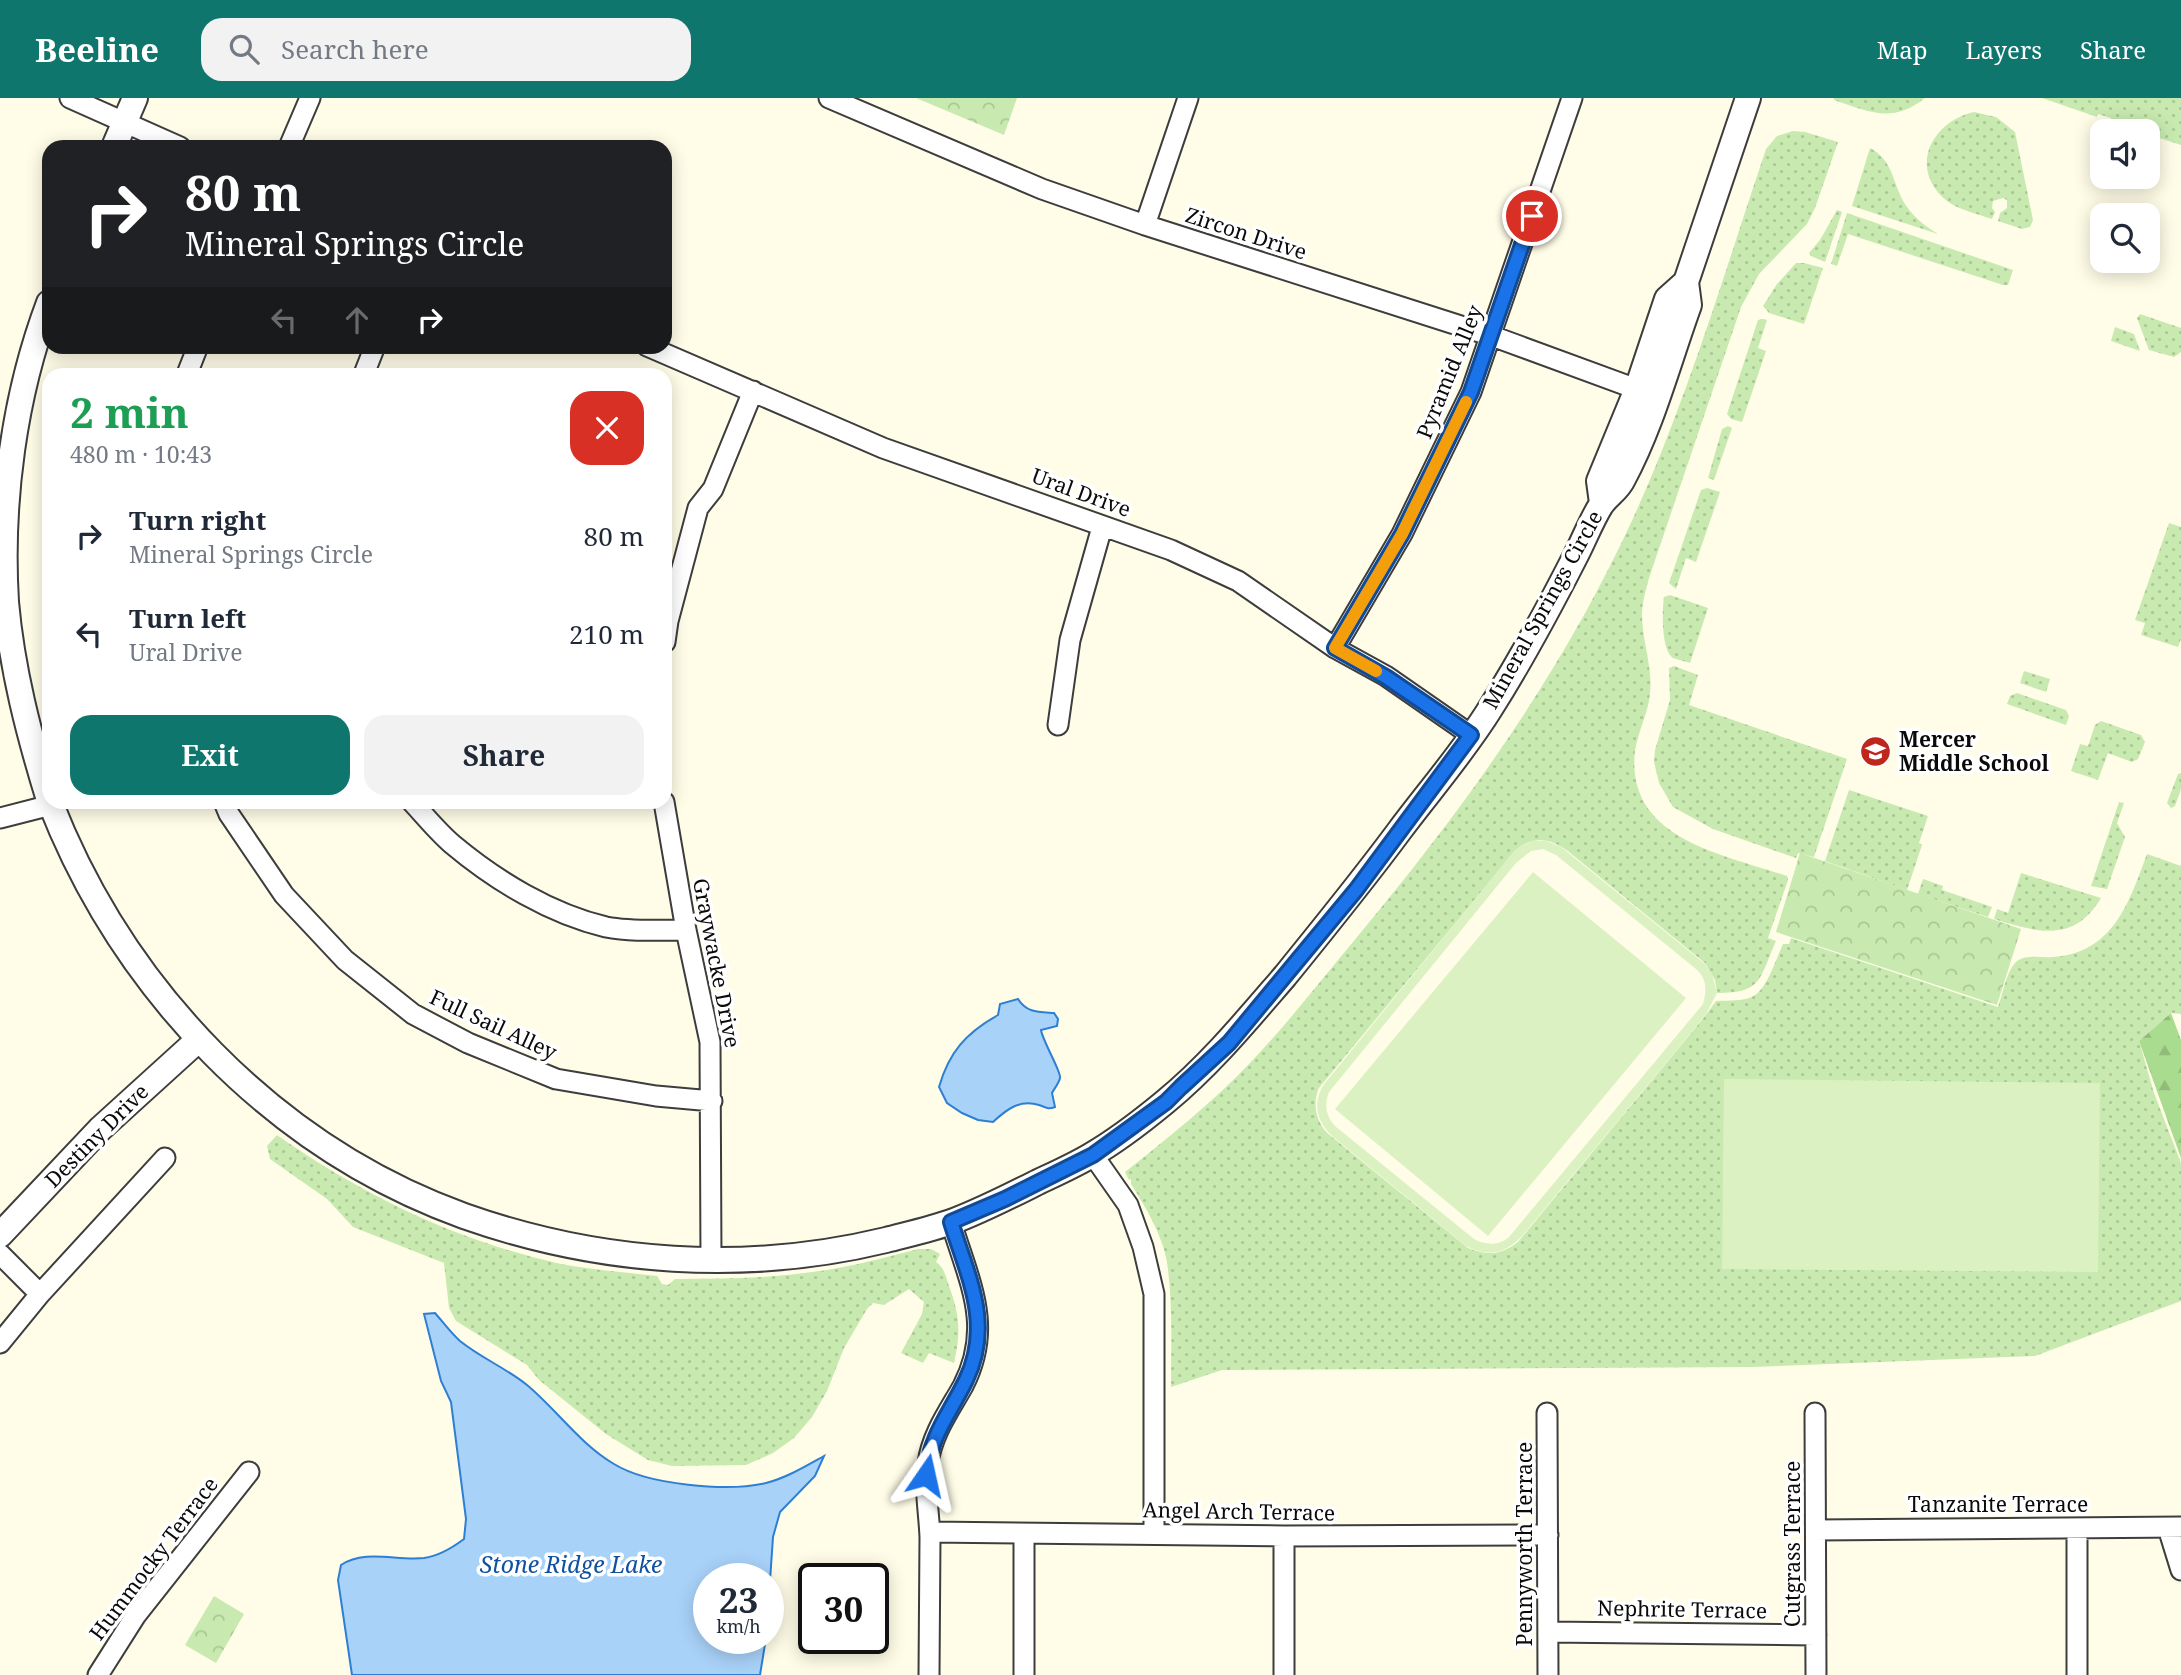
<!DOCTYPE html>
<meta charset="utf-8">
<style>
:root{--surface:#fff;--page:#f2f2f3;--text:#1f2937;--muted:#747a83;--accent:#0f766e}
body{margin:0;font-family:"Noto Serif",serif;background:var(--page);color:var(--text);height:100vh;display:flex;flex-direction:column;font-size:26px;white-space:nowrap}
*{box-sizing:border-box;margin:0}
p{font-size:23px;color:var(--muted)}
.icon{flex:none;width:38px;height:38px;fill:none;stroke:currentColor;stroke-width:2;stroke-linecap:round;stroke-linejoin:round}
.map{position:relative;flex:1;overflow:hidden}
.sheet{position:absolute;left:42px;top:270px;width:630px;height:441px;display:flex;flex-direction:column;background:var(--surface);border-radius:21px;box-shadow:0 4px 18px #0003}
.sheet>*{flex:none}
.banner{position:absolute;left:42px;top:42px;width:630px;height:214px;border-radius:21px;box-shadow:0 4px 18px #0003;background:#202124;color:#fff;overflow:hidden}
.controls{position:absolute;left:2090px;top:21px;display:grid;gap:14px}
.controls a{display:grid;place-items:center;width:70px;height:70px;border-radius:14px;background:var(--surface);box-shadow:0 4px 18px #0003;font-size:35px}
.speed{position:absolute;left:693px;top:1465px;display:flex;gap:14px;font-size:35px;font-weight:700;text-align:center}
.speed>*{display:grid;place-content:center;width:91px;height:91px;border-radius:50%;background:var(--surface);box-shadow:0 4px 18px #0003;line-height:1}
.speed small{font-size:18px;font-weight:400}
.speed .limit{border:4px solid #111;border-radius:10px;background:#fff;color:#111}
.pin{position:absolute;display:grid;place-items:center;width:60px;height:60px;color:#fff;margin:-30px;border:4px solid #fff;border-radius:50%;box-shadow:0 2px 7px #0007}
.me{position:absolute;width:77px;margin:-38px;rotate:11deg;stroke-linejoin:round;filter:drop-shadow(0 0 5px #0008)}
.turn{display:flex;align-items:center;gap:24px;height:147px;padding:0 28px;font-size:32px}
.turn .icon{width:91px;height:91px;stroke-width:2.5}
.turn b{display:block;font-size:49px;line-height:60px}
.lanes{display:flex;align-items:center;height:66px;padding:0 28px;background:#0003;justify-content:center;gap:35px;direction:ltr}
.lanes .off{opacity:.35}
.round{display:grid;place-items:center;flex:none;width:74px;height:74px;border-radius:21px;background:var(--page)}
.head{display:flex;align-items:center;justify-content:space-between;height:119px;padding:0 28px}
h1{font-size:42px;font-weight:700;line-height:52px;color:#1e9e55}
.action{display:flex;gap:14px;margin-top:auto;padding:14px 28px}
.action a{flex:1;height:80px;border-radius:21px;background:var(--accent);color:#fff;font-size:28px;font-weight:700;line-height:80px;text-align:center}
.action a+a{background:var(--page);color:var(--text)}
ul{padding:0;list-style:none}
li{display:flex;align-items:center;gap:21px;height:98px;padding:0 28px}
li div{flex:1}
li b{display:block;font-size:26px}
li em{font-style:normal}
header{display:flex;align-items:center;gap:42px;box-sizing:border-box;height:98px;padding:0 35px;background:var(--accent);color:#fff}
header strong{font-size:33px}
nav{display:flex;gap:38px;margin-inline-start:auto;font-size:24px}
.search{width:490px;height:63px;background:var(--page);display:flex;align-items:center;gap:18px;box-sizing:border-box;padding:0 24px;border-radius:21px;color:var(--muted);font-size:26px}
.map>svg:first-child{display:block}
.grass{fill:url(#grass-dots)}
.forest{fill:url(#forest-firs)}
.park{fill:url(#park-crowns)}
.pitch{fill:#dcf1c2;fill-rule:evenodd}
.water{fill:#a9d2f9;stroke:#2d7fd3;stroke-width:2}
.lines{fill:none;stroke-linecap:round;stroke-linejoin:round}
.minor-casing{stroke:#3d3d3d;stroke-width:23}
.tertiary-casing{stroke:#3d3d3d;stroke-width:28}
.minor{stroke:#fff;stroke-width:19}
.tertiary{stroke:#fff;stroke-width:24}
.route-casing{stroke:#114b97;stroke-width:18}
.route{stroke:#1a73e8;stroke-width:12}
.slow{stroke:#f59e0b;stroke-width:12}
.labels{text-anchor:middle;stroke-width:7;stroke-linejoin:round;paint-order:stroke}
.street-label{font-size:21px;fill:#0a0a0a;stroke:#fff}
.poi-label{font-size:21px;font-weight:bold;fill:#0a0a0a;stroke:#fff;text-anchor:start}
.water-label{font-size:23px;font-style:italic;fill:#0f51a0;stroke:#fff}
</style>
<header>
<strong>Beeline</strong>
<div class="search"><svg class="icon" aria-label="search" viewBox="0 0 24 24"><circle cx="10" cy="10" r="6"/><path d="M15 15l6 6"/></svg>Search here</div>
<nav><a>Map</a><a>Layers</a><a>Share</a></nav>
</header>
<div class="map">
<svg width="2181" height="1577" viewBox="0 0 2181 1577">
<defs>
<pattern id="grass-dots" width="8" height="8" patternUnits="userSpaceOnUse" patternTransform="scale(1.75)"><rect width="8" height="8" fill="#c8eab0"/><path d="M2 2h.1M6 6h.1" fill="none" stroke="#aac796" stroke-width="1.8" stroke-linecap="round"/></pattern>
<pattern id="forest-firs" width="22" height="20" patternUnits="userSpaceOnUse" patternTransform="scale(1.75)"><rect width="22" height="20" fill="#a9dc8e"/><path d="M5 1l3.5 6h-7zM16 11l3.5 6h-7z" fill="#90bb79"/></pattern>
<pattern id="park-crowns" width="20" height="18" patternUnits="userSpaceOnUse" patternTransform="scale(1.75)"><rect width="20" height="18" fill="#c8eab0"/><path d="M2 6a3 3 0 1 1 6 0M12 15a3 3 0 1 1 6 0" fill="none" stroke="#aac796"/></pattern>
</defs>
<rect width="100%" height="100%" fill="#fffde7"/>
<path class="grass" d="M1834,0H1925C1892,26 1870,14 1834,2Z
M2042,0H2181V47L2147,36V33H2140L2110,23L2111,20L2098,16L2097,19Z
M1974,14L1996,19L2015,34L2033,122L2030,129L2022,131L1998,123L2000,115L2007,110V102L2003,100L1993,103L1992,110L1995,114L1992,121C1978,116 1959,112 1947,103C1908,72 1930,24 1974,14Z
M1793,33L1805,34L1838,44L1815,110L1807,126L1759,176L1741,209L1649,480C1646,492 1642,504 1642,517C1642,543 1653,569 1650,596C1648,616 1638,633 1635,653C1625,741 1723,756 1787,778L1788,782L1768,840L1776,843C1759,881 1763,895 1717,895L1715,882L1705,865L1569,754C1551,740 1532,737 1514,754L1319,990C1312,1006 1316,1021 1326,1034L1468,1150C1487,1158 1501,1157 1518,1144L1702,922L1716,903C1728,902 1745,904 1755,897C1767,890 1777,859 1783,846H1789L1791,840L1998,909C2003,896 2006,874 2016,864C2025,856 2042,860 2053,859C2113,855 2129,805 2147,756L2181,768V916L2171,915L2139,943L2154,995L2181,1065V1203L2035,1258L1753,1269L1222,1272L1171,1289C1171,1248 1173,1205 1167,1164C1162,1136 1146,1110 1131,1086V1081L1129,1082L1125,1074C1168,1040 1212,1005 1250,965C1290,923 1325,877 1362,833C1469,704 1565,570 1635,416C1688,299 1725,173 1766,51L1777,38Z
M1870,50C1892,62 1892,81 1902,101C1910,116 1923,127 1938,136L1852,108Z
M1837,112L1842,114L1825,164L1811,158L1809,155L1820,142Z
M1847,115L2013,172L2008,187H2003L1848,136L1837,168L1831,166Z
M1796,165H1804L1823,170L1804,226L1769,215L1763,208L1777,186Z
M2140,216L2181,230V254L2174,259L2149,252L2137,220Z
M1764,221L1767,222L1758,250L1766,253L1742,324L1731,321L1727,316L1758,222Z
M2115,229L2134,236L2140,253L2111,243Z
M1728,328L1732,330L1714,382L1708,380L1722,331Z
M1707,390L1720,394L1696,464L1686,460L1676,491L1669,485L1701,392Z
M2169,425L2181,429V541L2178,549L2141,537L2145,525L2135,522Z
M1670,497L1708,510L1690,565C1685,563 1678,562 1673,560C1661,552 1662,512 1664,499Z
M1674,568L1698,577L1689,607L1847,661L1814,759L1798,755L1796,760L1713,731L1673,709L1659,685L1654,664L1655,652L1670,602L1669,570Z
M2024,573L2050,581L2046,594L2020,585Z
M2017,595L2066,612L2069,618L2066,627L2007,606L2010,598Z
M2101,623L2141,637L2145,644L2138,661L2132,664L2108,655L2098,682L2071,673L2080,646L2088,648L2095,627Z
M2181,675V691L2175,708L2171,710L2167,705L2178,676Z
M1849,692L1928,718L1919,745L1922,747L1907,792L1825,763Z
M2119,704L2124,705L2117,725L2125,739L2107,791L2091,788Z
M2021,775L2101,800C2074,846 2036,834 1994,821L1997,811L2008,815Z
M1923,781L1943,788L1942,792L1992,809L1988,819L1918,796Z
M277,1037C364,1098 457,1143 561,1166C592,1172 625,1174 657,1178L662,1186L668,1187L675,1181C730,1181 784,1180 838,1170C865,1165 891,1158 918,1151H931L940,1156L936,1164C944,1169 946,1179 949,1188C960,1218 961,1234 954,1265L929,1255L923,1265L901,1255L922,1216L924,1204L909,1191L884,1207L873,1205L867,1211L844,1250L827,1293L812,1319L794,1340L773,1355L746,1367L672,1368L648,1362L606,1336L539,1282L527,1267L456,1223L449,1210L444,1165L353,1129L327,1101L270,1061L267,1048Z"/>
<path class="forest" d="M2171,915L2181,942V1060L2139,943Z"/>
<path class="park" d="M916,0H1017L1004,37Z
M1800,755L2021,831L1997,907L1776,834Z
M214,1498L244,1516L216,1565L185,1547Z"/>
<path class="pitch" d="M1533,743H1546L1560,748L1705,866L1712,876L1717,895L1705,918L1523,1137C1507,1155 1488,1160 1466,1148L1332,1038C1316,1023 1312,1003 1325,985L1510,758L1519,749ZM1543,751L1556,757L1696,871C1707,881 1707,892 1703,906L1509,1139C1499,1148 1485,1147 1474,1141L1335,1028C1326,1018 1324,1007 1329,994L1516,765L1531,753Z
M1533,774L1686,900L1488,1138L1335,1011Z
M1724,981L2100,985L2098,1174L1722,1171Z"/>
<path class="water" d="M1018,901C1027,915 1038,914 1054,915L1058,921L1057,928L1041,932C1043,944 1062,975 1060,980C1059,985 1054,991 1052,995L1055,1009C1047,1012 1046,1009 1039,1007C1019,1001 1006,1012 993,1024L978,1022L962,1015L947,1005L939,989C949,954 966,935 998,917L1000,906Z
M435,1215C443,1224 451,1235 460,1243C481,1260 506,1270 527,1287C557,1312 580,1346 614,1366C648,1387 727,1394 766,1385C786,1380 806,1368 824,1358L815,1378L780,1414L773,1439L768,1512V1480H709V1540H766L760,1577H352L338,1482L341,1467C365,1451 396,1463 424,1460C439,1458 452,1450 464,1441L466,1421L451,1304L441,1283L424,1216Z"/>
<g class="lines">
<defs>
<path id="minor" d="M70,0L180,49
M829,0L1042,91L1145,127L1492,238L1650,296
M289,49L310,0
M1145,127L1188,0
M647,248L883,350L1171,452L1238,483L1335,550L1386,578L1471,637
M187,276L198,248
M364,276L375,248
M665,544L668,523L698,410L713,391L753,293
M1335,550L1402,436L1471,294L1572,0
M1058,627L1070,542L1102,429
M224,704L229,716L284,797L345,862L413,916L468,945L556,981L656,998L712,1003
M412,704C425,718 438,734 452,746C496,783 551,816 606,829C632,834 660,832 686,832
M664,704L686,832L710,944L711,1163
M0,720L51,707
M1093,1057L1128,1107L1143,1149L1154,1196V1436
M0,1156L40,1196
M0,1245L40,1196L165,1060
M1547,1315L1548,1577
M1815,1315L1816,1577
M2077,1430V1577
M2168,1430L2181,1472
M1816,1432L2181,1429
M930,1434L1284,1438L1548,1437
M1024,1436V1577
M1284,1438V1577
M1548,1534L1816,1537
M98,1577L136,1517L249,1374
M929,1577C929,1531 930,1485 930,1439C929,1414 924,1390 928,1365C932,1336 949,1313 963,1288C994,1228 969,1184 951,1124"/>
<path id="tertiary" d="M114,49L135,0
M49,205C14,298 0,404 6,504C12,572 29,637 49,702
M1602,405L1599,383L1637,291L1667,201L1686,184
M50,704C123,891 273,1049 464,1118C600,1166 746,1176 886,1142C909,1136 932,1131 954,1123C983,1112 1010,1098 1038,1084C1055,1076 1073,1068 1090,1058C1116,1043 1142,1023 1165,1004C1210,967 1247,922 1285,878C1324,830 1363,782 1400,732C1430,692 1464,653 1490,611C1521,562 1549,510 1575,459C1584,442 1591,423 1601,407C1608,397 1618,392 1623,381C1652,327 1668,265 1689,207L1686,184L1748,0
M0,1137L100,1031L198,942"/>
</defs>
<use href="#minor" class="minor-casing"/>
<use href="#tertiary" class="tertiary-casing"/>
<use href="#minor" class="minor"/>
<use href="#tertiary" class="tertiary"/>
</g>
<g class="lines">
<defs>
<path id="route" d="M926,1377C931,1336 949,1317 966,1282C993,1226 968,1179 951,1124L1005,1101L1093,1057L1166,1004L1181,989L1229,945L1356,792L1471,637L1386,579L1335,550L1402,436L1471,294L1532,118"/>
</defs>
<use href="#route" class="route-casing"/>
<use href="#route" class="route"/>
<path class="slow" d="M1376,573L1335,550L1402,436L1466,304"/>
</g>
<defs>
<symbol id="school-disc" viewBox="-11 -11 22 22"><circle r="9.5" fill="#bf271d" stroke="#fff"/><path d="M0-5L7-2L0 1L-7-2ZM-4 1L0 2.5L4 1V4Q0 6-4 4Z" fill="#fff"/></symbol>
</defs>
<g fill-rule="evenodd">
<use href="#school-disc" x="1858" y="636" width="35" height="35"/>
</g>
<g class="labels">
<g class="street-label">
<text transform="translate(1246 136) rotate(18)" y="7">Zircon Drive</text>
<text transform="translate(1450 274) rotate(-68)" y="7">Pyramid Alley</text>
<text transform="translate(1081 395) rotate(20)" y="7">Ural Drive</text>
<text transform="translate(1543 512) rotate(-61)" y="7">Mineral Springs Circle</text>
<text transform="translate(716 865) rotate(79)" y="7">Graywacke Drive</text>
<text transform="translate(493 927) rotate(25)" y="7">Full Sail Alley</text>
<text transform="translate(97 1038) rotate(-45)" y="7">Destiny Drive</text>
<text x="1998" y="1414">Tanzanite Terrace</text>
<text transform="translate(1239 1414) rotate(1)" y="7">Angel Arch Terrace</text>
<text transform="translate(1525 1446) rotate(-90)" y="7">Pennyworth Terrace</text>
<text transform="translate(1793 1446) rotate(-90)" y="7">Cutgrass Terrace</text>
<text transform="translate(154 1461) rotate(-53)" y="7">Hummocky Terrace</text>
<text transform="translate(1682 1512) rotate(1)" y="7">Nephrite Terrace</text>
</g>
<g class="poi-label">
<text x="1899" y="649">Mercer<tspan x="1899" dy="24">Middle School</tspan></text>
</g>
<g class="water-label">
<text x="571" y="1475">Stone Ridge Lake</text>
</g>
</g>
</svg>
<div class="controls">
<a><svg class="icon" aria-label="sound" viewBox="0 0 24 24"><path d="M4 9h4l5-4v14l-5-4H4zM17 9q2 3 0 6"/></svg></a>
<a><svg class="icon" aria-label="search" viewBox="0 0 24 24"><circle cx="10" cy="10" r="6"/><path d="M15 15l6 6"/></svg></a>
</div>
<div class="speed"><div>23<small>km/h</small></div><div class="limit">30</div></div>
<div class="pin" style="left:1532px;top:118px;background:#d93025"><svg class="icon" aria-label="arrive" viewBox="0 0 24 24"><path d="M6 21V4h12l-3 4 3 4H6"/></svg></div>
<svg class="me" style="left:926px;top:1377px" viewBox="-20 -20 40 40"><path d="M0-17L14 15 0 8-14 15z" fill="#1a73e8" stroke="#fff" stroke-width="4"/></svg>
<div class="banner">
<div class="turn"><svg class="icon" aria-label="right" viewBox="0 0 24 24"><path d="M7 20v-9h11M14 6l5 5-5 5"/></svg><div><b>80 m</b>Mineral Springs Circle</div></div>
<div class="lanes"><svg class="icon off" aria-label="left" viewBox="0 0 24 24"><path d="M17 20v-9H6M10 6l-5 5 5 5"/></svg><svg class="icon off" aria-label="ahead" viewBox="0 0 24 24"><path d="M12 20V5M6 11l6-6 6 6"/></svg><svg class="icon" aria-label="right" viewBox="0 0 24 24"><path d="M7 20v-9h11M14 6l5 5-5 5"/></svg></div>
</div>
<section class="sheet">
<div class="head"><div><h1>2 min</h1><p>480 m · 10:43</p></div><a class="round" style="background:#d93025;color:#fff"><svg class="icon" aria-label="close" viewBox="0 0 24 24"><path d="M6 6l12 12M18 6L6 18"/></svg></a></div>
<ul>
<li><svg class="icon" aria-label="right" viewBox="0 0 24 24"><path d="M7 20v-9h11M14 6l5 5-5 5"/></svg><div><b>Turn right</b><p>Mineral Springs Circle</p></div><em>80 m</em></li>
<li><svg class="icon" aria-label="left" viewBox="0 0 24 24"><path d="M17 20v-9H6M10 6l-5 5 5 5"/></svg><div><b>Turn left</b><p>Ural Drive</p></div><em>210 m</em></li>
</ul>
<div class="action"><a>Exit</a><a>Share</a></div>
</section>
</div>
